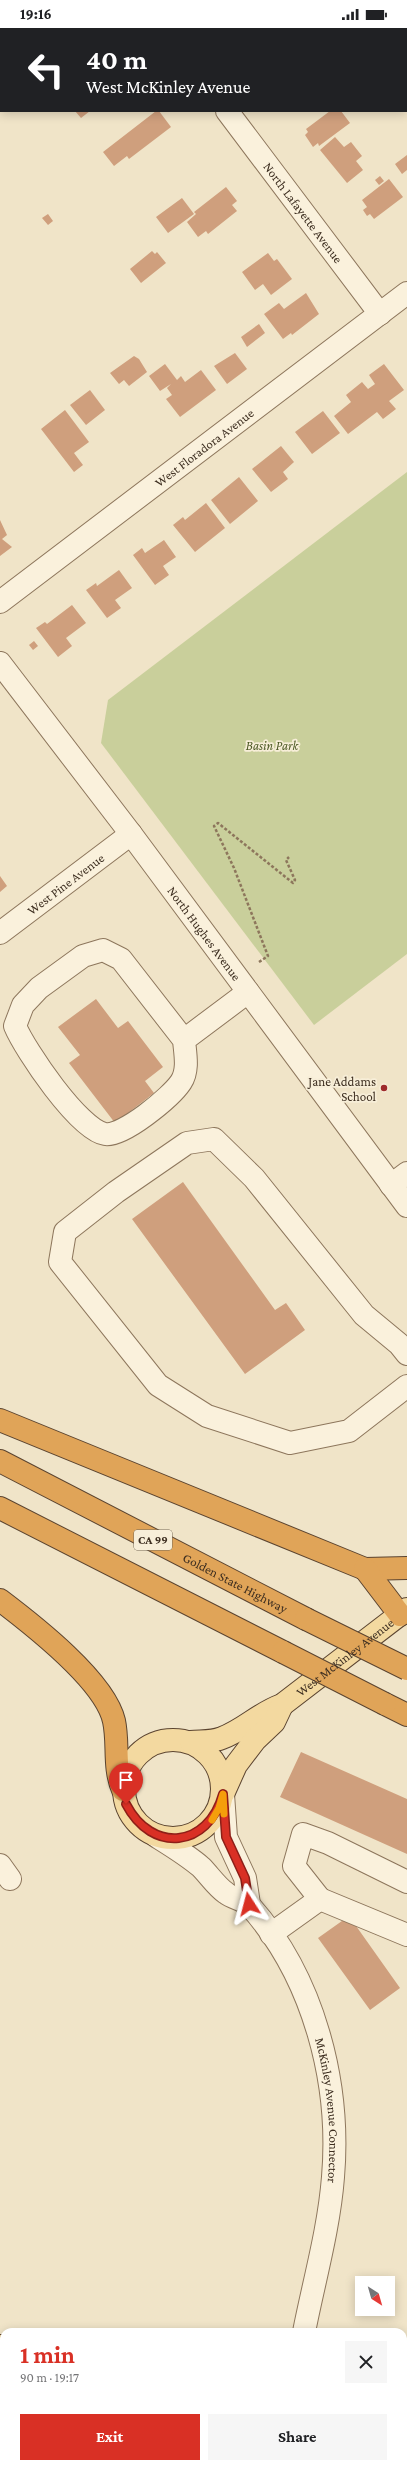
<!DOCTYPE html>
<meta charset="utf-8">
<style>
:root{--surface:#fff;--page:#f6f6f6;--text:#202124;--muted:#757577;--accent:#d93025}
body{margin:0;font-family:"Crimson Pro",serif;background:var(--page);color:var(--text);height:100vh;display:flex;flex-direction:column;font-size:15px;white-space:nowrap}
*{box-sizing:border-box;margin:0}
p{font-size:13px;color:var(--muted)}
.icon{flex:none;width:22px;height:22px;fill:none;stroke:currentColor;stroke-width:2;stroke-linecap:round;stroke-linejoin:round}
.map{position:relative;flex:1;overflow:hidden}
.drawer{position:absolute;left:0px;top:2300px;width:407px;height:140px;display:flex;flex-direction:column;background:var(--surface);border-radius:12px 12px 0 0;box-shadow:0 2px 10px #0003}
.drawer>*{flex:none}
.banner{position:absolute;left:0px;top:0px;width:407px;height:84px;box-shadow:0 2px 10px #0003;background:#202124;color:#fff;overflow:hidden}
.needle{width:26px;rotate:143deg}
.buttons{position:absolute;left:355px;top:2248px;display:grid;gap:8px}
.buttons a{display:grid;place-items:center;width:40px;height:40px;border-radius:0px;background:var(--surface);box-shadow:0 2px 10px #0003;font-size:20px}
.pin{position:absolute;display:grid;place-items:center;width:34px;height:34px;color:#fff;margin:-41px -17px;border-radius:50% 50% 50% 0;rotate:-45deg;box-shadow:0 0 4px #0007}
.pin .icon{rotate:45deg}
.me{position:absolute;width:44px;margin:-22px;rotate:351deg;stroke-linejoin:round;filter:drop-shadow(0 0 3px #0008)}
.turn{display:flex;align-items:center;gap:14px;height:84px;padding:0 20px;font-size:18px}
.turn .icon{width:52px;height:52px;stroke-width:2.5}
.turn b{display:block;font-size:28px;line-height:34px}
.round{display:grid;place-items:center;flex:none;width:42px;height:42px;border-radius:0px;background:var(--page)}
.headline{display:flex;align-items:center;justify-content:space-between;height:68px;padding:0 20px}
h1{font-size:24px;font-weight:700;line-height:30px;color:var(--accent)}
.cta{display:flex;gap:8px;margin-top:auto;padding:8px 20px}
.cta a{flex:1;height:46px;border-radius:0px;background:var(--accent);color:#fff;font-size:16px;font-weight:700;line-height:46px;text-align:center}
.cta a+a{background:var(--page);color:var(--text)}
.status{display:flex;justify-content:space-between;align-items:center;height:28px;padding:0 20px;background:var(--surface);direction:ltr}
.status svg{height:11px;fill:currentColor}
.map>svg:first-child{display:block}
.green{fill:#c9cf9b}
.building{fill:#cf9f7d}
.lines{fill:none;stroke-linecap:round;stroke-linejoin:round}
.minor-casing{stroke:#8d765c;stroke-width:24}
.major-casing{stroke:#5b4430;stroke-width:24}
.highway-casing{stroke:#5b4430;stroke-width:24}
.path{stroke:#8d765c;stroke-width:2.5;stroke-dasharray:3 2;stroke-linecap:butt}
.minor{stroke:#faf1dc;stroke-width:22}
.major{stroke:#f3d9a0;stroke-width:22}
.highway{stroke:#e0a458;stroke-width:22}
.rail-casing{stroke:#3d2e20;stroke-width:4.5}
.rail{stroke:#f7eed8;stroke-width:3;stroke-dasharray:9;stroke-linecap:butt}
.highway-bridge-casing{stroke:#5b4430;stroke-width:24;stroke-linecap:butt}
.highway-bridge{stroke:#e0a458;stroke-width:22}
.route-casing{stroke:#8d1f18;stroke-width:10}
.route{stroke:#d93025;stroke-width:7}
.slow{stroke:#f59e0b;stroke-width:7}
.poi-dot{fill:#9e2a2b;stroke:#f7eed8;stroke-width:1.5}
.labels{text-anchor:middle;stroke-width:3.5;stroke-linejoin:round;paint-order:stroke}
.shield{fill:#f7eed8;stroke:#756857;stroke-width:1}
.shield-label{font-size:12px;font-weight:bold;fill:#3d2e20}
.street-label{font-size:13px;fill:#3d2e20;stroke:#f7eed8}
.park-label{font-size:13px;font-style:italic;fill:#4d5a26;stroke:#f7eed8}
.poi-label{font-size:13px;fill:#3d2e20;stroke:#f7eed8;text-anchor:end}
</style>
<div class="status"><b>19:16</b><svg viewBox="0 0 49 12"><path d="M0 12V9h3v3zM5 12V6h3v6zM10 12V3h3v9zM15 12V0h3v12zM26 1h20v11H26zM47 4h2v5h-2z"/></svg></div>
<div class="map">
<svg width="407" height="2440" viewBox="0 0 407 2440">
<rect width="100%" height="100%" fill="#f0e4c8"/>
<path class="green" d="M407,444V926L314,997L101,715L108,672Z"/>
<path class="building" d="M75,83H90L81,90Z
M156,83H159L171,99L129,131L127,128L114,138L103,124Z
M330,83H341L350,95L319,118L318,115L313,119L305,107L308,104L306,101Z
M335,109L344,119L351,114L362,128L356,133L363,142L347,155L320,122Z
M407,127V142L402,146L395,136Z
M380,148L384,153L379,157L375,152Z
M389,151L403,169L374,191L370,186L367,188L363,182L367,179L362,172Z
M226,159L237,173L232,177L237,183L208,206L206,203L198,209L187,194L196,186L194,184Z
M182,170L194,186L168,205L156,189Z
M48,186L53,193L48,197L42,190Z
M152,223L155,226L157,224L166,235L141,255L130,241Z
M268,225L274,233L277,231L292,251L271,267L263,256L255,262L242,244Z
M306,265L319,286L292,307L291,305L283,311L264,286L279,275L284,281Z
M259,296L265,305L247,319L241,309Z
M235,325L247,341L227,356L214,338Z
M134,328L139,331L147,344L129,358L124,352L119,356L110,345Z
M165,336L177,352L181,348L185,354L201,342L216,362L180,389L166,371L172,367L167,360L171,356L160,363L149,348Z
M384,336L404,362L389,373L396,381L383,391L377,384L348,406L334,388L351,374L346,367L362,354L368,361L375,356L369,347Z
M90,362L105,382L86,397L70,377Z
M65,382L89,414L74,425L83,437L74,444L41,401Z
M323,383L340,405L312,426L295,404Z
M281,418L294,434L283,444L288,451L271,464L252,441Z
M239,449L258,473L230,496L211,472Z
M206,475L225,500L195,524L173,497L183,489L185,492Z
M0,492L7,507L2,511L12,519L0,528Z
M164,512L176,529L163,538L169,547L155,557L133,527L142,520L145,525Z
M119,542L132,560L115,572L121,580L107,590L86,562L96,555L97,558Z
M72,577L86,595L66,610L72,618L58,629L36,600L45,594L47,596Z
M34,613L38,618L33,622L29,617Z
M0,848L7,858L0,864Z
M96,971L118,1000L128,993L163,1039L145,1053L154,1065L115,1095L69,1035L80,1027L58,999Z
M183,1154L275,1282L286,1275L305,1302L245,1346L132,1191Z
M301,1724L407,1771V1826L280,1769Z
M349,1888L400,1960L370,1982L318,1910Z"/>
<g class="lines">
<defs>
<g id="minor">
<path d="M164,0L165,1"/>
<path id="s1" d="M227,83L380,286"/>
<path id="s2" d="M0,574L407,265"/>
<path id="s3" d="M0,635L131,806L407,1178"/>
<path id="s4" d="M0,905L131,806"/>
<path d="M184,1012L121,931L103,922L83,928L39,960L23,977L15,998C25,1022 79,1102 105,1106C123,1109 171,1069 181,1054C189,1042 185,1025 184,1012L248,964"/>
<path d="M391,1157L407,1145"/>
<path d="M407,1326L399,1316L364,1287L254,1150L214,1111L187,1115L116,1164L65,1204L60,1234L158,1357L207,1388L290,1415L349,1403L407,1358"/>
<path d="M223,1766L226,1809L245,1850L249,1876"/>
<path id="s5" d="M156,1808C172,1818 187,1827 201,1839C209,1847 217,1859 226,1865C233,1871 244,1871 250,1878C314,1950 341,2055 333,2149C329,2201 314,2253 304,2304"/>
<path d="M0,1837L10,1851"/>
<path d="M320,1871L294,1838L303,1806L328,1815L407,1854"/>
<path d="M271,1906L320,1871L407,1907"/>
</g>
<g id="major">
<circle cx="173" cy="1761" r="49"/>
<path id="s6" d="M191,1714C201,1713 213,1714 222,1710C244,1702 259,1685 282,1677L407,1581"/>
<path d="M223,1766L236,1737L255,1712L274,1694L282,1677"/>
<path d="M0,2318L4,2319"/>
<path d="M403,2403H407"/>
</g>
<g id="highway">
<path d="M0,1392L365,1541L407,1540"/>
<path id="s7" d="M0,1433L306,1591"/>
<path d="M0,1480L283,1624"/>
<path d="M365,1541L400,1587"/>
<path d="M0,1572C33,1597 105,1653 114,1693C119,1716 113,1739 123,1762"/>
<path d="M385,1676L407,1687"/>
</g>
</defs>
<use href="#minor" class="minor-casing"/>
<use href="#major" class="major-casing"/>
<use href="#highway" class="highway-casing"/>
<path class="path" d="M259,934L268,928L234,840L214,798L218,795L293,855L295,852L286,832L289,829"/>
<use href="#minor" class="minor"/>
<use href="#major" class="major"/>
<use href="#highway" class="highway"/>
<defs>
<path id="rail" d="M0,2436L20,2440"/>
</defs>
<use href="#rail" class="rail-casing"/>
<use href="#rail" class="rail"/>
<defs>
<path id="highway-bridge" d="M306,1591L407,1641
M283,1624L385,1676"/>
</defs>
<use href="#highway-bridge" class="highway-bridge-casing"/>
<use href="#highway-bridge" class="highway-bridge"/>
</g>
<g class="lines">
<defs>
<path id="route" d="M126,1776C152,1826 208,1820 223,1766L226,1809L245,1850L249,1876"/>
</defs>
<use href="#route" class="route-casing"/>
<use href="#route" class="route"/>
<path class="slow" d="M212,1792L219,1780L223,1766L224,1786"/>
</g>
<circle class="poi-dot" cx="384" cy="1060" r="4"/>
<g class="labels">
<rect class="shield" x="134" y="1502" width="38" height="20" rx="3"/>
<g class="shield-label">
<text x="153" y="1516">CA 99</text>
</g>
<g class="street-label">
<text dy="5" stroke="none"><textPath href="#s1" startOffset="127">North Lafayette Avenue</textPath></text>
<text dy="5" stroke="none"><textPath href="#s2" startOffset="256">West Floradora Avenue</textPath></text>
<text dy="5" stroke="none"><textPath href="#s4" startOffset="82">West Pine Avenue</textPath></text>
<text dy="5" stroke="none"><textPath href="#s3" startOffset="339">North Hughes Avenue</textPath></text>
<text dy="5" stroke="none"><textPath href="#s7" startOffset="265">Golden State Highway</textPath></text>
<text dy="5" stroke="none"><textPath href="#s6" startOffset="179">West McKinley Avenue</textPath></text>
<text dy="5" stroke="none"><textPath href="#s5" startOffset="342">McKinley Avenue Connector</textPath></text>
</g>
<g class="park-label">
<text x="272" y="722">Basin Park</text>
</g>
<g class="poi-label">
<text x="376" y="1058">Jane Addams<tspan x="376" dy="15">School</tspan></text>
</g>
</g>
</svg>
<div class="buttons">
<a><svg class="needle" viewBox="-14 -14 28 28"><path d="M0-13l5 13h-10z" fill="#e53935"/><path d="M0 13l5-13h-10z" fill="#757577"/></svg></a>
</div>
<div class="pin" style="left:126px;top:1776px;background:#d93025"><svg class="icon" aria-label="arrive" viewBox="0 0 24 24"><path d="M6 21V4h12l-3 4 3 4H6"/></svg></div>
<svg class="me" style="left:249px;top:1876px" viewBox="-20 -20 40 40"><path d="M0-17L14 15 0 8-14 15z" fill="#d93025" stroke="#fff" stroke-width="4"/></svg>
<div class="banner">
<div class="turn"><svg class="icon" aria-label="left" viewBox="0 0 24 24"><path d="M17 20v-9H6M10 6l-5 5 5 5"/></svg><div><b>40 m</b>West McKinley Avenue</div></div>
</div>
<section class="drawer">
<div class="headline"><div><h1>1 min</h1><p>90 m · 19:17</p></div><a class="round"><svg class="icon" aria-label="close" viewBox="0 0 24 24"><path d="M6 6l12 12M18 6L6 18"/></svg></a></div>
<div class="cta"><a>Exit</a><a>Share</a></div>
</section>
</div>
